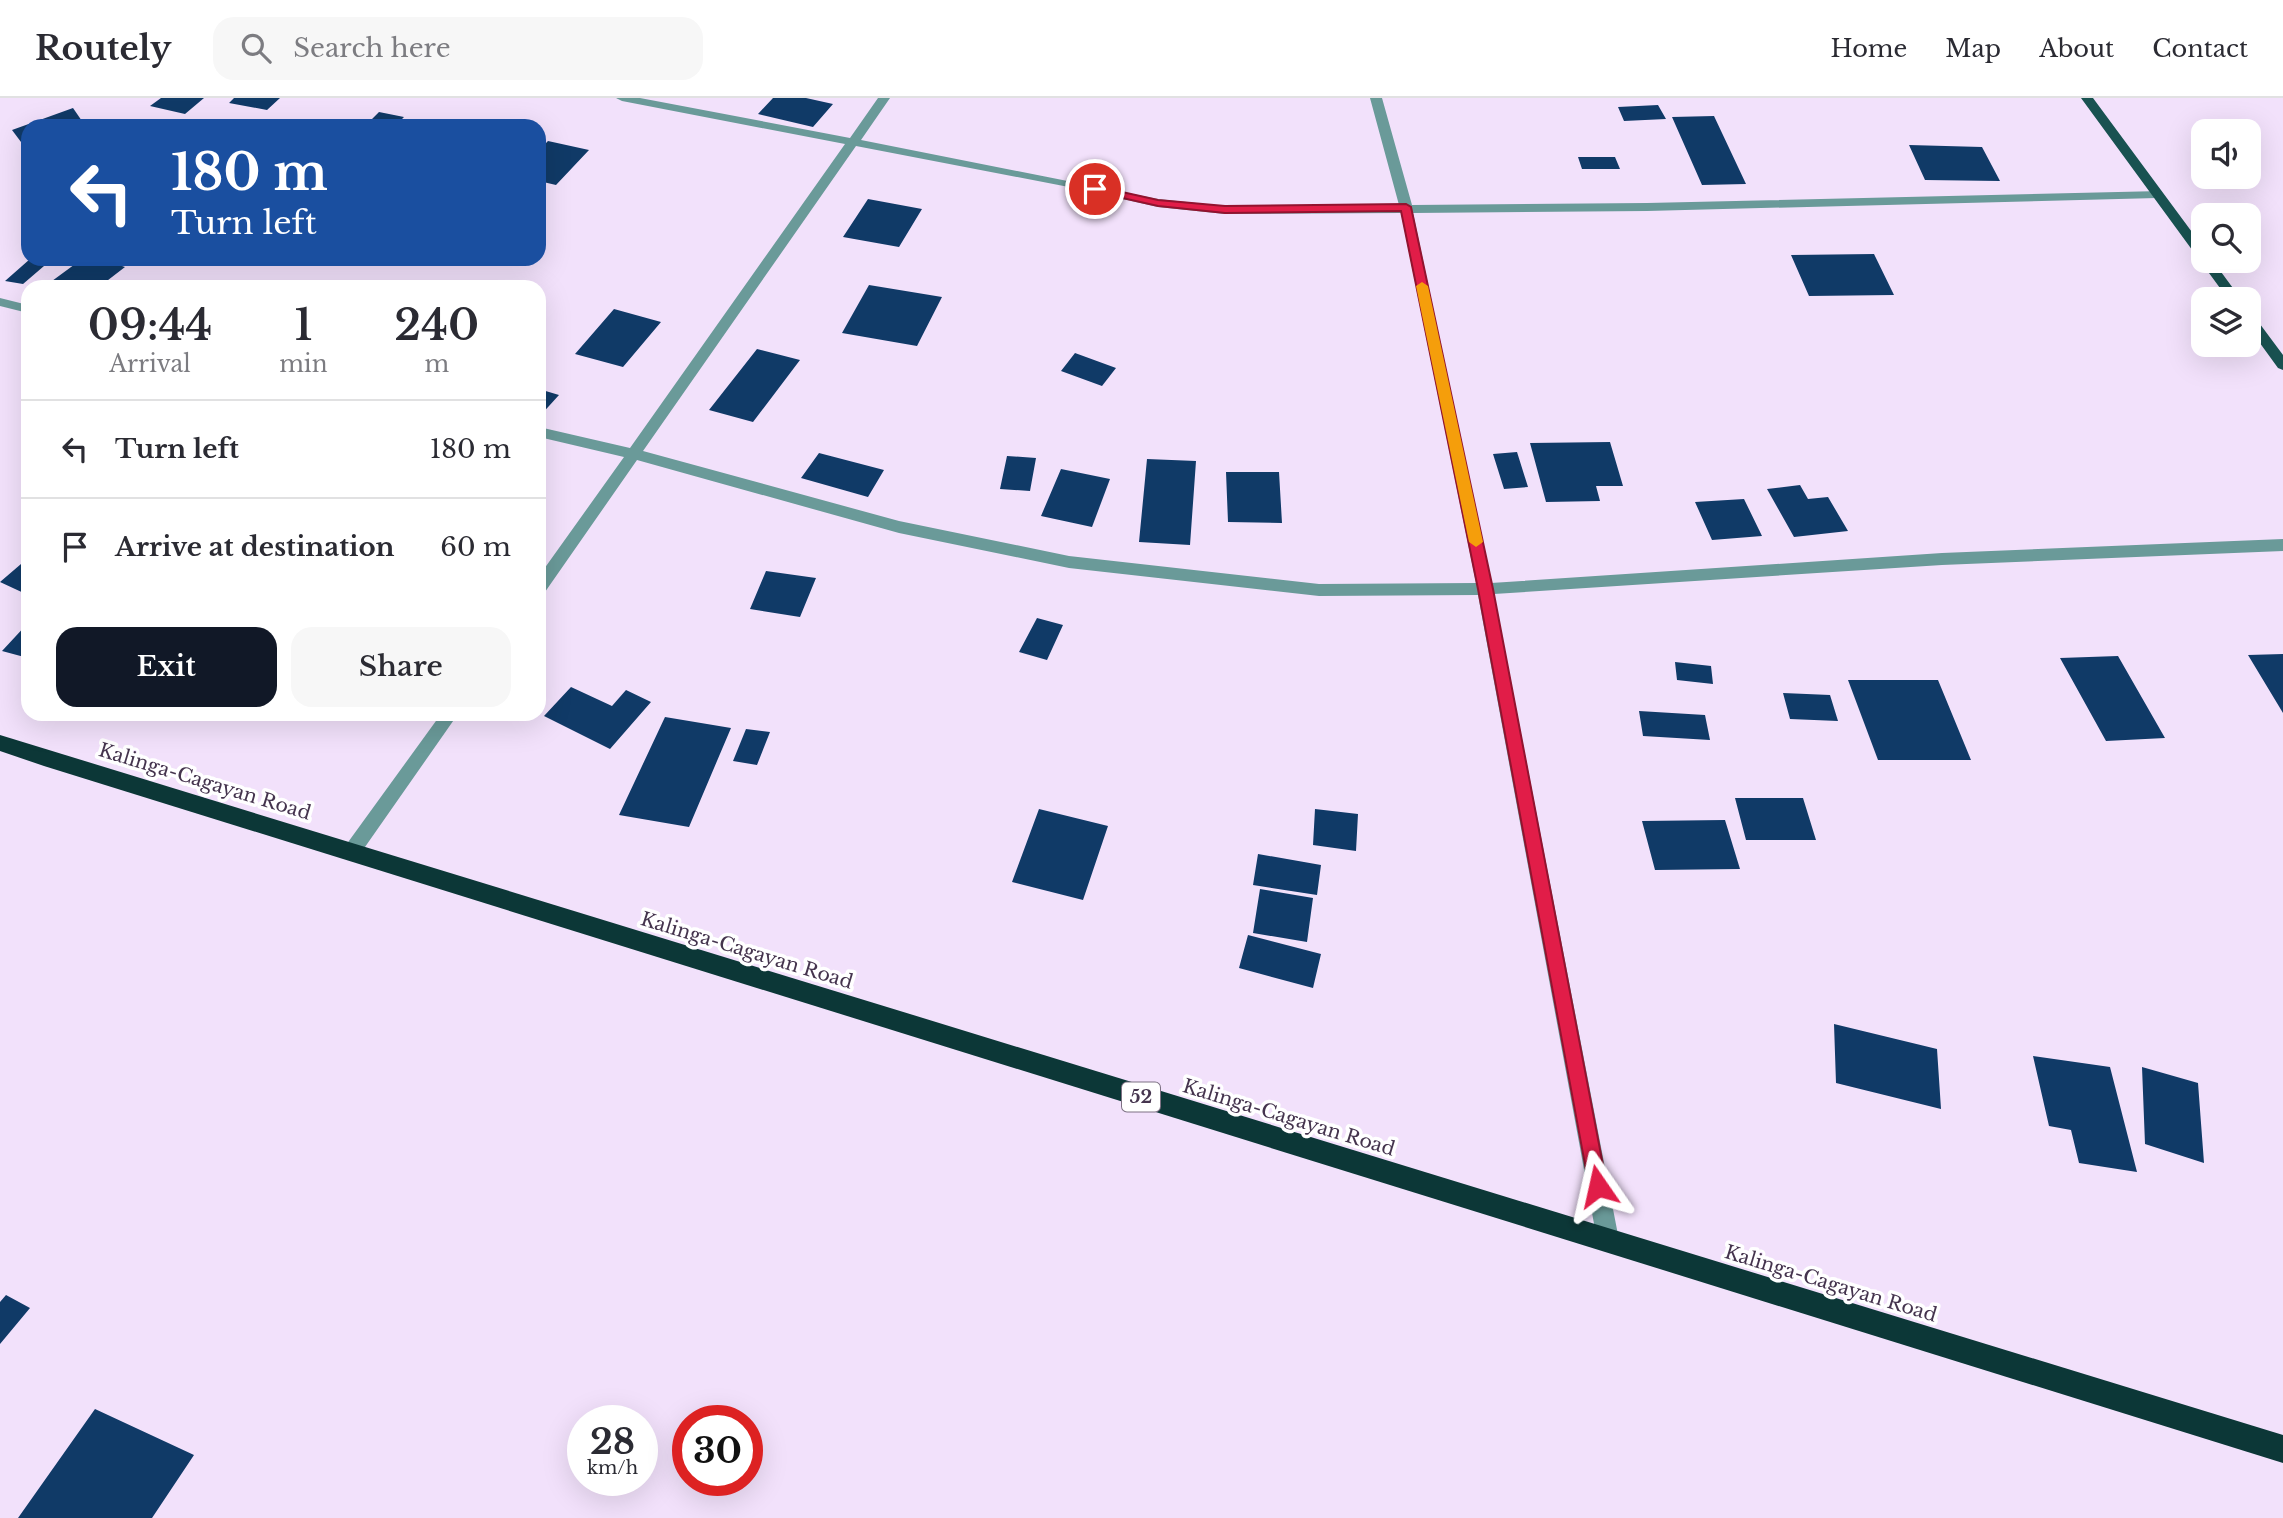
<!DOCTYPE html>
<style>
:root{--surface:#fff;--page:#f7f7f7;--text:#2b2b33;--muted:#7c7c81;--line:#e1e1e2;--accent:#111827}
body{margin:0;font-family:"Libre Baskerville",serif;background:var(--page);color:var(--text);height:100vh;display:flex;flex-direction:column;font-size:26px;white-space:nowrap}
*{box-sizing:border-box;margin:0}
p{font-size:23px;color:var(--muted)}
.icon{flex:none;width:38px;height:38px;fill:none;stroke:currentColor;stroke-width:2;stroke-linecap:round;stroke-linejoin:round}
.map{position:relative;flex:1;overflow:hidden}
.side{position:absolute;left:21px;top:182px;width:525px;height:441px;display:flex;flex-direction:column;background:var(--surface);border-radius:21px;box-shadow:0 7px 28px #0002}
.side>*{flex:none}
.guide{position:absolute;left:21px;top:21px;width:525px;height:147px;border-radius:21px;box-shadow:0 7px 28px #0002;background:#1a4fa0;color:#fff;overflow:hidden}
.tools{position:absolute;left:2191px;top:21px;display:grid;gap:14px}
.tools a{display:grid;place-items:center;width:70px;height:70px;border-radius:14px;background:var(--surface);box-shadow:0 7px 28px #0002;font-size:35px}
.speed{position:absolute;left:567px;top:1307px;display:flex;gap:14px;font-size:35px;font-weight:700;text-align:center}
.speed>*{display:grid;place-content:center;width:91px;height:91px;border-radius:50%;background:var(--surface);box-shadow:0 7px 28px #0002;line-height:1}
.speed small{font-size:18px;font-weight:400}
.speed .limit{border:10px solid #d22;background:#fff;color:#111}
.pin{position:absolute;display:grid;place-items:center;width:60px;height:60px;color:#fff;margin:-30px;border:4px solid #fff;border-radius:50%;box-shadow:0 2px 7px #0007}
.me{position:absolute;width:77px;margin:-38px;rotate:349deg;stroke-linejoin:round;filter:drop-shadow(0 0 5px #0008)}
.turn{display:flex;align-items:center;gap:24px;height:147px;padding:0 35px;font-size:32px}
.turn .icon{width:91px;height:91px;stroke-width:2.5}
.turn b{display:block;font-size:49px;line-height:60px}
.eta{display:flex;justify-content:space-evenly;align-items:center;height:119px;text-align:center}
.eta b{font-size:42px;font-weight:600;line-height:49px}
.button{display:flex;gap:14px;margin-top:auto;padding:14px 35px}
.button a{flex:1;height:80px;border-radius:21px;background:var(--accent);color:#fff;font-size:28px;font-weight:600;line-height:80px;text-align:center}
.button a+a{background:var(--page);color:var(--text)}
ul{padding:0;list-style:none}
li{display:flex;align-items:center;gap:21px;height:98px;padding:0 35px;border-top:2px solid var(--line)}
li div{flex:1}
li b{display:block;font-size:26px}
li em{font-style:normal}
header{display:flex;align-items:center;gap:42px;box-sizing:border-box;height:98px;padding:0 35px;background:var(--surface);border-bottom:2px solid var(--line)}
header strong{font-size:33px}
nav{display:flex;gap:38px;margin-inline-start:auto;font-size:24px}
.search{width:490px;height:63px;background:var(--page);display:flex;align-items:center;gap:18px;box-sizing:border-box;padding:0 24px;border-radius:21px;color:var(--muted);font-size:26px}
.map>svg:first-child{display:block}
.building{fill:#103a67}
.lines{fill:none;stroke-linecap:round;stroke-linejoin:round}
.minor{fill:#6a9a99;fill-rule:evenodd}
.major{fill:#195251;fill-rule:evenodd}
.highway{fill:#0c3737;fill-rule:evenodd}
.route{fill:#e11d48;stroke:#92132f;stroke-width:2}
.slow{fill:#f59e0b}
.labels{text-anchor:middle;stroke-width:7;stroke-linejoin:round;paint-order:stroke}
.shield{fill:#fff;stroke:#7d7183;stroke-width:2}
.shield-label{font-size:18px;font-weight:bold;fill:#45344e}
.street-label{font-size:19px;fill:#45344e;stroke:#fff}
</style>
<header>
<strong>Routely</strong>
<div class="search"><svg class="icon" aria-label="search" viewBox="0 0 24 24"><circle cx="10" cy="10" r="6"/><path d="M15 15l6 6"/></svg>Search here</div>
<nav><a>Home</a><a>Map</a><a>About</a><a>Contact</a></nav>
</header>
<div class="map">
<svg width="2283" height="1420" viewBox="0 0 2283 1420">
<rect width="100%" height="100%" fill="#f2e1fb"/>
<path class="building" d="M161,0H204L185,16L150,8Z
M234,0H280L267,12L229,5Z
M773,0H806L833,6L813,29L758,16Z
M1658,7L1666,21L1624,23L1618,9Z
M73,10L84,26L28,28V47L24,48L12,32Z
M379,14L404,19L395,28H365Z
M1714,18L1746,86L1702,87L1672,19Z
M548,43L589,52L556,87L539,83V52Z
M1909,47L1982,49L2000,83L1925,82Z
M1578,59H1615L1620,71H1582Z
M868,101L922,111L899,149L843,139Z
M1874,156L1894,197L1809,198L1791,157Z
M30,161L51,162L23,186L5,183Z
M82,161H101L125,169L99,189H69L52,183Z
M869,187L942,199L917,248L842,235Z
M614,211L661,224L623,269L575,256Z
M757,251L800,262L753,324L709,312Z
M1075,255L1116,270L1102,288L1061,273Z
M539,291L559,297L539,319Z
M1610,344L1623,388H1596L1600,403L1546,404L1530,345Z
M1517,354L1528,389L1504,391L1493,356Z
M819,355L884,372L868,399L801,380Z
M1007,358L1036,360L1030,393L1000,391Z
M1147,361L1196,363L1190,447L1139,444Z
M1061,371L1110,381L1092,429L1041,418Z
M1226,374H1279L1282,425L1228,424Z
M1800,387L1808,401L1828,399L1848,433L1794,439L1767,391Z
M1744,401L1762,438L1712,442L1695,404Z
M28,460V497L0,484Z
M766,473L816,480L800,519L750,511Z
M1037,520L1063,527L1047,562L1019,554Z
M28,525V560L2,553Z
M2283,556V615L2248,557Z
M2118,558L2165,640L2106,643L2060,560Z
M1675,564L1711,568L1713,586L1677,582Z
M1848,582H1938L1971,662H1878Z
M571,589L612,608L626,592L651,604L610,651L544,618Z
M1783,595L1830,597L1838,623L1790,621Z
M1639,613L1705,617L1710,642L1643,638Z
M665,619L731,630L689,729L619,717Z
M746,631L770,634L757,667L733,663Z
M1735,700H1803L1816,742H1746Z
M1039,711L1108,728L1083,802L1012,784Z
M1315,711L1358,716L1356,753L1313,747Z
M1725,722L1740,771L1655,772L1642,723Z
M1258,756L1321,767L1317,797L1253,787Z
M1260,791L1313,800L1307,844L1253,835Z
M1248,837L1321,856L1313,890L1239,870Z
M1834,926L1937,951L1941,1011L1836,985Z
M2033,958L2110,969L2137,1074L2079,1065L2071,1032L2049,1028Z
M2142,969L2198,985L2204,1065L2145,1046Z
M6,1197L30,1210L0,1246V1204Z
M95,1311L194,1357L152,1420H18Z"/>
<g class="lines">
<path class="minor" d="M616,0H640L850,40L878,0H890L861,42L1158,101L1225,108L1399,107L1370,0H1382L1412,107L1647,105L2161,93L2163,96L2157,100L1647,113L1413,115L1491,485L1942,455L2283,441V453L1942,467L1494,496L1619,1142L1615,1149L1608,1153L1601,1149L1597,1142L1478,497L1319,498L1069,470L899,435L637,362L545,494L539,496V478L624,359L539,339V329L630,350L845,46L622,3ZM856,48L1074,90L1158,109L1225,116L1401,115L1476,485L1319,486L1069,458L899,423L643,353Z
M0,200L28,207V215L0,208Z
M441,616H458L358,759L352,761L346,759L343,753L346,747Z"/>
<path class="major" d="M2081,0H2093L2203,149V163H2213L2241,201H2228Z
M2249,217L2254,218L2283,257V272L2278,270L2249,230Z"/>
<path class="highway" d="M0,637L2283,1337V1365L44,668L0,653Z"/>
</g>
<path class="route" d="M1095,88L1158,102L1225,108L1406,106L1411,109L1493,491L1607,1088L1605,1094L1598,1097L1591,1094L1589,1088L1478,491L1401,113L1225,115L1158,108L1091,93V89Z"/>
<path class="slow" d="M1422,184L1428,188L1483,444L1476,449L1469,444L1416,188Z"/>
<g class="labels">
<rect class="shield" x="1122" y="984.5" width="38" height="29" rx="5"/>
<g class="shield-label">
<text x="1141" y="1005">52</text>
</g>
<g class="street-label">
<text transform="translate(205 683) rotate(17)" y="7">Kalinga-Cagayan Road</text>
<text transform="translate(747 852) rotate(17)" y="7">Kalinga-Cagayan Road</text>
<text transform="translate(1289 1019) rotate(17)" y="7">Kalinga-Cagayan Road</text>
<text transform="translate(1831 1185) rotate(17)" y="7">Kalinga-Cagayan Road</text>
</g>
</g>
</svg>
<div class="tools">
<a><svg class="icon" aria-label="sound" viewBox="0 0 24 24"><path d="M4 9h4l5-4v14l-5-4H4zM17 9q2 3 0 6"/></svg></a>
<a><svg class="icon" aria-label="search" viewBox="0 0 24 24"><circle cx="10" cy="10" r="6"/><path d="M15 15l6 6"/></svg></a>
<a><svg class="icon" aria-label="layers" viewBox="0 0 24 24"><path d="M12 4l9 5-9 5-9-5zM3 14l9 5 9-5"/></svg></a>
</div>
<div class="speed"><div>28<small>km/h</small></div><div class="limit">30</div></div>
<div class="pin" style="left:1095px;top:91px;background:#d93025"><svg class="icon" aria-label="arrive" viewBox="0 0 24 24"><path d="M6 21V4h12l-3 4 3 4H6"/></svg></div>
<svg class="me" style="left:1598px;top:1088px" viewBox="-20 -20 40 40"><path d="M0-17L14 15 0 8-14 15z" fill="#e11d48" stroke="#fff" stroke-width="4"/></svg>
<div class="guide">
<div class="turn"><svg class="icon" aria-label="left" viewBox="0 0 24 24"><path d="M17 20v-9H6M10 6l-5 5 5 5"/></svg><div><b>180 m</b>Turn left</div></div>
</div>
<section class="side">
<div class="eta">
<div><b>09:44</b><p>Arrival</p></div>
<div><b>1</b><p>min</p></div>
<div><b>240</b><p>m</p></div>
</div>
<ul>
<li><svg class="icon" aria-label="left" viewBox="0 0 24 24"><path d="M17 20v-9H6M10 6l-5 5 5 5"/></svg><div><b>Turn left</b></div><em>180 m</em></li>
<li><svg class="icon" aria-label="arrive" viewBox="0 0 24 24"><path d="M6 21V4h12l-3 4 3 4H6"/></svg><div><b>Arrive at destination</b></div><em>60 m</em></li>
</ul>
<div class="button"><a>Exit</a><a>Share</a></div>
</section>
</div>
